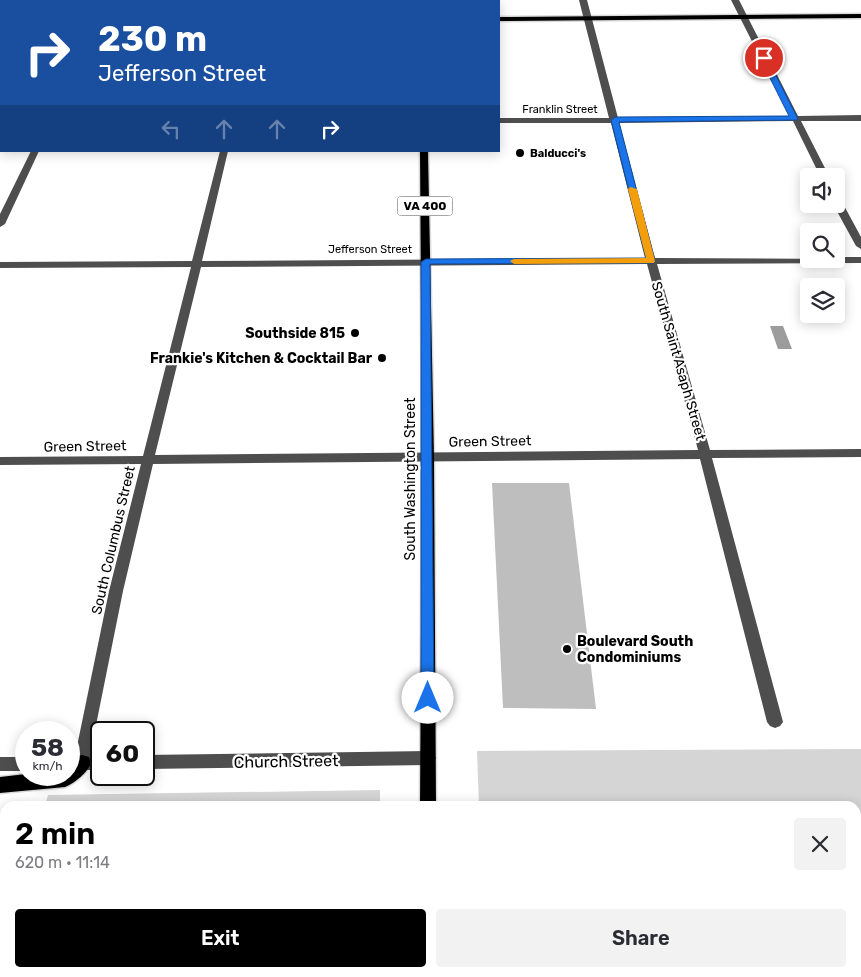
<!DOCTYPE html>
<meta charset="utf-8">
<style>
:root{--surface:#fff;--page:#f2f2f3;--text:#2b2b33;--muted:#7c7c81;--accent:#000}
body{margin:0;font-family:Rubik,sans-serif;background:var(--page);color:var(--text);height:100vh;display:flex;flex-direction:column;font-size:19px;white-space:nowrap}
*{box-sizing:border-box;margin:0}
p{font-size:16px;color:var(--muted)}
.icon{flex:none;width:28px;height:28px;fill:none;stroke:currentColor;stroke-width:2;stroke-linecap:round;stroke-linejoin:round}
.map{position:relative;flex:1;overflow:hidden}
.side{position:absolute;left:0px;top:801px;width:861px;height:176px;display:flex;flex-direction:column;background:var(--surface);border-radius:15px 15px 0 0;box-shadow:0 2px 12px #0003}
.side>*{flex:none}
.guide{position:absolute;left:0px;top:0px;width:500px;height:152px;box-shadow:0 2px 12px #0003;background:#1a4fa0;color:#fff;overflow:hidden}
.fabs{position:absolute;left:800px;top:168px;display:grid;gap:10px}
.fabs a{display:grid;place-items:center;width:45px;height:45px;border-radius:5px;background:var(--surface);box-shadow:0 2px 12px #0003;font-size:25px}
.speed{position:absolute;left:15px;top:721px;display:flex;gap:10px;font-size:25px;font-weight:700;text-align:center}
.speed>*{display:grid;place-content:center;width:65px;height:65px;border-radius:50%;background:var(--surface);box-shadow:0 2px 12px #0003;line-height:1}
.speed small{font-size:12px;font-weight:400}
.speed .limit{border:2px solid #111;border-radius:8px;background:#fff;color:#111}
.pin{position:absolute;display:grid;place-items:center;width:42px;height:42px;color:#fff;margin:-21px;border:2px solid #fff;border-radius:50%;box-shadow:0 1px 5px #0007}
.me{position:absolute;width:55px;margin:-28px;rotate:0deg;stroke-linejoin:round;filter:drop-shadow(0 0 4px #0008)}
.turn{display:flex;align-items:center;gap:18px;height:105px;padding:0 15px;font-size:22px}
.turn .icon{width:65px;height:65px;stroke-width:2.5}
.turn b{display:block;font-size:35px;line-height:42px}
.lanes{display:flex;align-items:center;height:48px;padding:0 15px;background:#0003;justify-content:center;gap:25px;direction:ltr}
.lanes .off{opacity:.35}
.round{display:grid;place-items:center;flex:none;width:52px;height:52px;border-radius:5px;background:var(--page)}
.head{display:flex;align-items:center;justify-content:space-between;height:85px;padding:0 15px}
h1{font-size:30px;font-weight:600;line-height:38px;color:var(--accent)}
.button{display:flex;gap:10px;margin-top:auto;padding:10px 15px}
.button a{flex:1;height:58px;border-radius:5px;background:var(--accent);color:#fff;font-size:20px;font-weight:600;line-height:58px;text-align:center}
.button a+a{background:var(--page);color:var(--text)}
.map>svg:first-child{display:block}
.green{fill:#d5d5d5}
.water{fill:#9c9c9c}
.building{fill:#bebebe}
.lines{fill:none;stroke-linecap:round;stroke-linejoin:round}
.major-casing{stroke:#dbdbdb;stroke-width:3}
.highway-casing{stroke:#dbdbdb;stroke-width:3}
.minor{fill:#4e4e4e;fill-rule:evenodd}
.major{fill:#000;fill-rule:evenodd}
.highway{fill:#000;fill-rule:evenodd}
.route{fill:#1a73e8;stroke:#114b97}
.slow{fill:#f59e0b}
.poi-dot{fill:#000;stroke:#fff;stroke-width:2}
.labels{text-anchor:middle;stroke-width:4.5;stroke-linejoin:round;paint-order:stroke}
.far-street-label{font-size:11px;fill:#000;stroke:#fff}
.far-poi-label{font-size:11px;font-weight:bold;fill:#000;stroke:#fff;text-anchor:start}
.shield{fill:#fff;stroke:#4c4c4c;stroke-width:1}
.shield-label{font-size:12px;font-weight:bold;fill:#000}
.poi-label{font-size:14px;font-weight:bold;fill:#000;stroke:#fff;text-anchor:end}
.street-label{font-size:14px;fill:#000;stroke:#fff}
.near-street-label{font-size:16px;fill:#000;stroke:#fff}
</style>
<div class="map">
<svg width="861" height="977" viewBox="0 0 861 977">
<rect width="100%" height="100%" fill="#fff"/>
<path class="green" d="M861,749V977H485V972H856V806H479L477,751Z
M380,790V806H45L48,795Z
M5,964V972H376V977H2Z"/>
<path class="water" d="M770,326H783L792,349H778Z"/>
<path class="building" d="M492,483H569L596,709L503,708Z"/>
<g class="lines">
<defs>
<path id="major" d="M419,0H427V1H420Z
M861,14V18L499,21V17Z
M0,19H1V23H0Z
M0,121L1,122V127H0Z
M420,151H428L434,457L436,806H420L422,457Z
M419,972H437V977H419Z"/>
<path id="highway" d="M82,755L89,757L91,763C87,773 75,783 65,787L0,793V777L26,774L69,775V763L75,757Z"/>
</defs>
<use href="#major" class="major-casing"/>
<use href="#highway" class="highway-casing"/>
<path class="minor" d="M105,0H113V1H106Z
M257,0H265V1H258Z
M579,0H587L618,118L790,116L731,0H739L798,116L861,115V121H801L829,176H820L793,121L619,123L655,258L836,259V257H861V263L657,264L710,450L861,449V457L712,458L783,722L780,726L775,728L770,726L767,722L700,459L153,464L123,591L93,740L91,756H101V770H69V756H75L109,591L141,464L0,465V457L143,456L191,267L0,268V262L192,261L220,151H228L202,261L645,258L611,123H499V118H609ZM647,264L698,450L155,455L201,267Z
M31,151H39L5,224L0,227V214Z
M836,197L841,200L861,237V249L856,246L833,204H836Z
M428,751L433,753L436,758L433,763L428,765L144,769V755Z
M0,757H26V771H0Z"/>
<use href="#major" class="major"/>
<use href="#highway" class="highway"/>
</g>
<path class="route" d="M764,56L767,58L798,119L797,120L619,122L655,261L654,263L430,264L434,698L432,701L428,703L423,701L421,698V262L426,259L646,258L611,120L615,117L789,116L760,58Z"/>
<path class="slow" d="M630,187L637,189L655,261L654,263L514,264L510,261L514,259L646,258L628,189Z"/>
<g class="poi-dot">
<circle cx="520" cy="153" r="5"/>
<circle cx="355" cy="333" r="5"/>
<circle cx="382" cy="358" r="5"/>
<circle cx="567" cy="649" r="5"/>
</g>
<g class="labels">
<g class="far-street-label">
<text x="560" y="113">Franklin Street</text>
<text x="370" y="253">Jefferson Street</text>
</g>
<g class="far-poi-label">
<text x="530" y="157">Balducci's</text>
</g>
<rect class="shield" x="397.5" y="196.5" width="55" height="19" rx="4"/>
<g class="shield-label">
<text x="425" y="210">VA 400</text>
</g>
<g class="poi-label">
<text x="345" y="338">Southside 815</text>
<text x="372" y="363">Frankie's Kitchen &amp; Cocktail Bar</text>
<text x="577" y="646" text-anchor="start">Boulevard South<tspan x="577" dy="16">Condominiums</tspan></text>
</g>
<g class="street-label">
<text transform="translate(679 361) rotate(74)" y="5">South Saint Asaph Street</text>
<text transform="translate(490 441) rotate(-1)" y="5">Green Street</text>
<text transform="translate(85 446) rotate(-1)" y="5">Green Street</text>
<text transform="translate(410 479) rotate(-90)" y="5">South Washington Street</text>
<text transform="translate(113 540) rotate(-77)" y="5">South Columbus Street</text>
</g>
<g class="near-street-label">
<text transform="translate(286 761) rotate(-1)" y="6">Church Street</text>
</g>
</g>
</svg>
<div class="fabs">
<a><svg class="icon" aria-label="sound" viewBox="0 0 24 24"><path d="M4 9h4l5-4v14l-5-4H4zM17 9q2 3 0 6"/></svg></a>
<a><svg class="icon" aria-label="search" viewBox="0 0 24 24"><circle cx="10" cy="10" r="6"/><path d="M15 15l6 6"/></svg></a>
<a><svg class="icon" aria-label="layers" viewBox="0 0 24 24"><path d="M12 4l9 5-9 5-9-5zM3 14l9 5 9-5"/></svg></a>
</div>
<div class="speed"><div>58<small>km/h</small></div><div class="limit">60</div></div>
<div class="pin" style="left:764px;top:58px;background:#d93025"><svg class="icon" aria-label="arrive" viewBox="0 0 24 24"><path d="M6 21V4h12l-3 4 3 4H6"/></svg></div>
<svg class="me" style="left:428px;top:698px" viewBox="-20 -20 40 40"><circle r="19" fill="#fff"/><path d="M0-13L10 11 0 6-10 11z" fill="#1a73e8"/></svg>
<div class="guide">
<div class="turn"><svg class="icon" aria-label="right" viewBox="0 0 24 24"><path d="M7 20v-9h11M14 6l5 5-5 5"/></svg><div><b>230 m</b>Jefferson Street</div></div>
<div class="lanes"><svg class="icon off" aria-label="left" viewBox="0 0 24 24"><path d="M17 20v-9H6M10 6l-5 5 5 5"/></svg><svg class="icon off" aria-label="ahead" viewBox="0 0 24 24"><path d="M12 20V5M6 11l6-6 6 6"/></svg><svg class="icon off" aria-label="ahead" viewBox="0 0 24 24"><path d="M12 20V5M6 11l6-6 6 6"/></svg><svg class="icon" aria-label="right" viewBox="0 0 24 24"><path d="M7 20v-9h11M14 6l5 5-5 5"/></svg></div>
</div>
<section class="side">
<div class="head"><div><h1>2 min</h1><p>620 m · 11:14</p></div><a class="round"><svg class="icon" aria-label="close" viewBox="0 0 24 24"><path d="M6 6l12 12M18 6L6 18"/></svg></a></div>
<div class="button"><a>Exit</a><a>Share</a></div>
</section>
</div>
